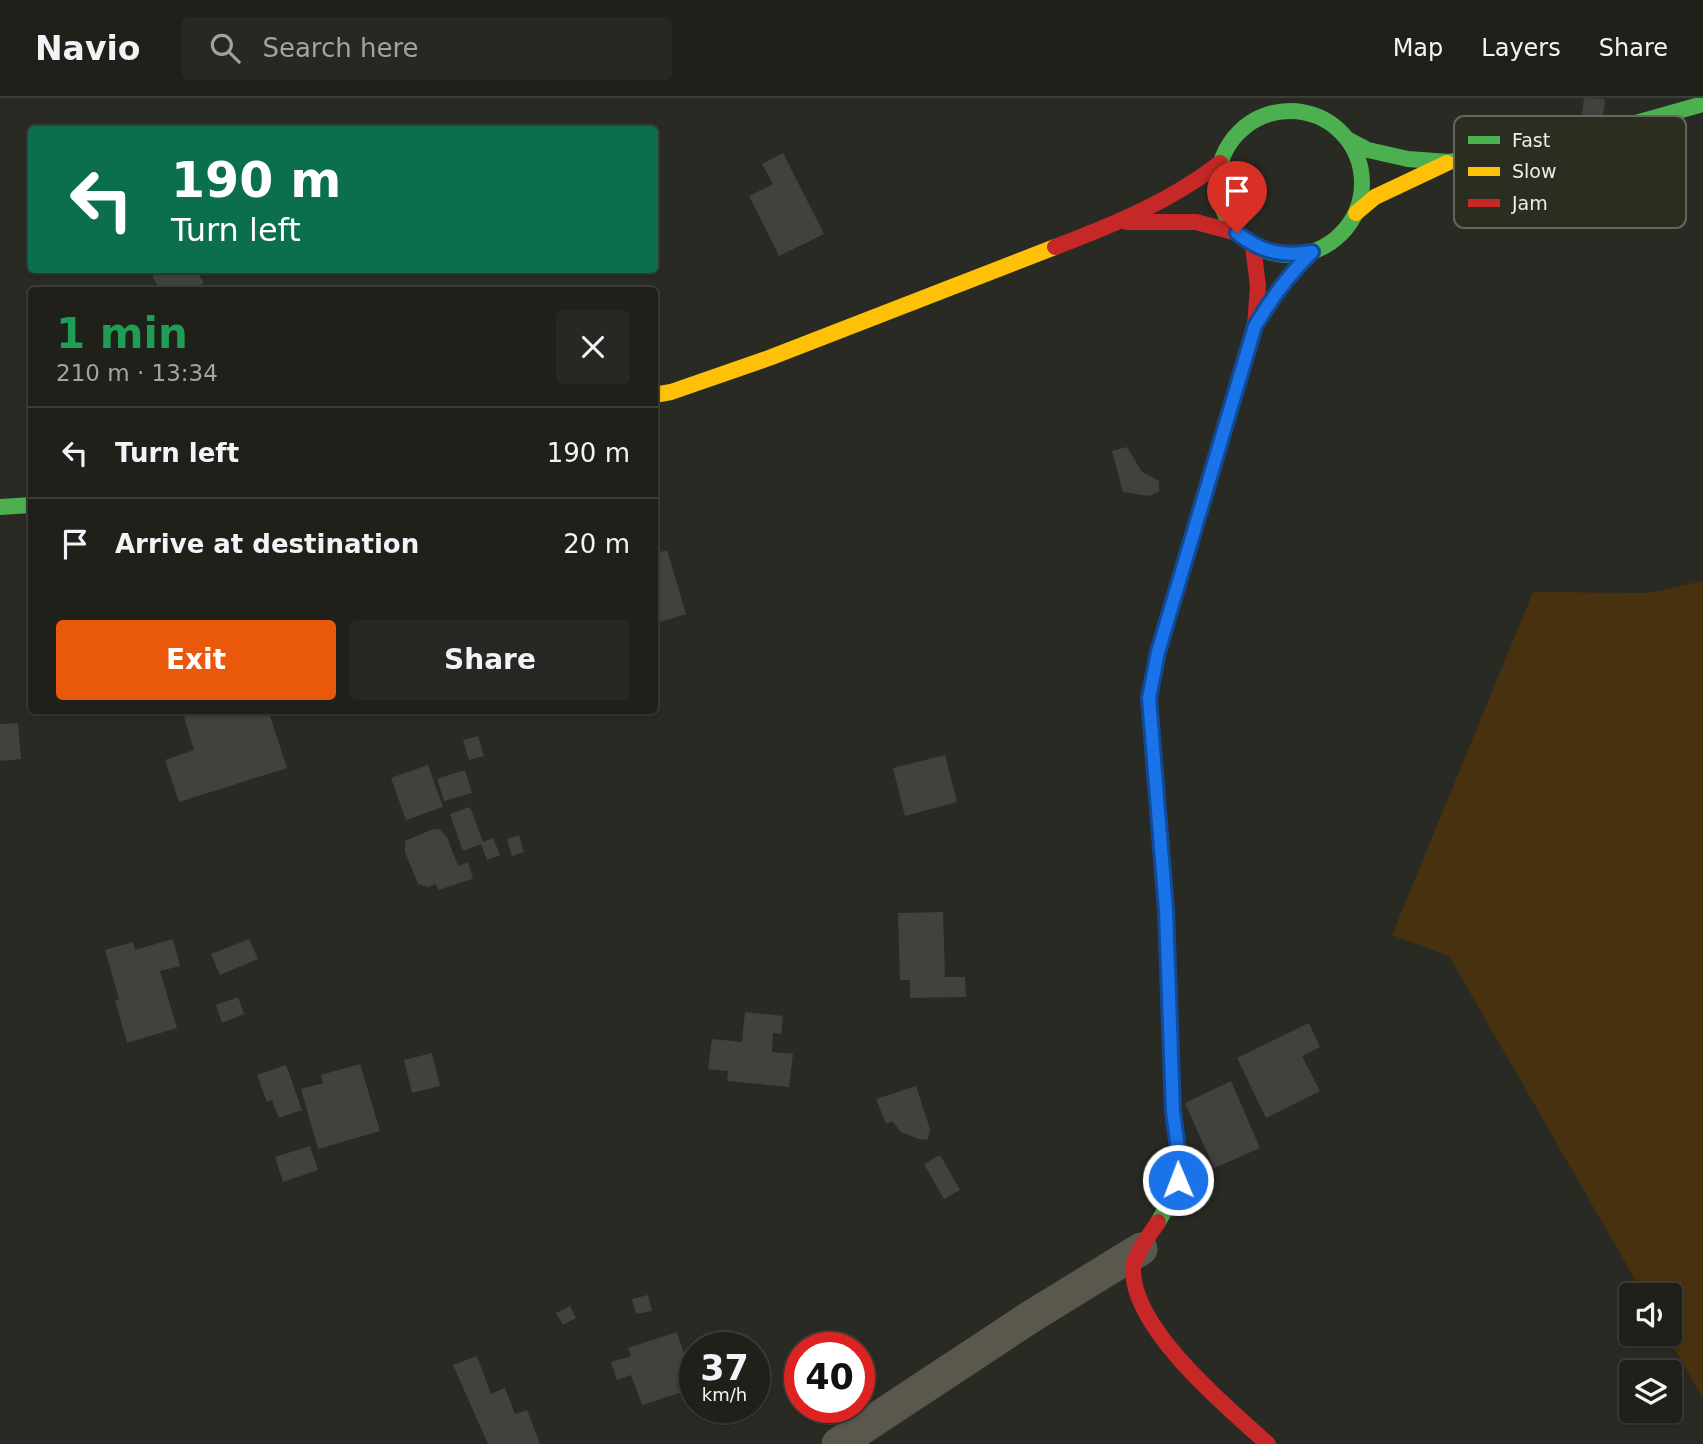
<!DOCTYPE html>
<meta charset="utf-8">
<style>
:root{--surface:#1f201a;--page:#272823;--text:#f1f3f6;--muted:#a1a3a2;--line:#3c3e39;--accent:#ea580c}
body{margin:0;font-family:"DejaVu Sans",sans-serif;background:var(--page);color:var(--text);height:100vh;display:flex;flex-direction:column;font-size:26px;white-space:nowrap}
*{box-sizing:border-box;margin:0}
p{font-size:23px;color:var(--muted)}
.icon{flex:none;width:38px;height:38px;fill:none;stroke:currentColor;stroke-width:2;stroke-linecap:round;stroke-linejoin:round}
.map{position:relative;flex:1;overflow:hidden}
.side{position:absolute;left:28px;top:189px;width:630px;height:427px;display:flex;flex-direction:column;background:var(--surface);border-radius:7px;box-shadow:0 2px 5px #0004,0 0 0 2px var(--line)}
.side>*{flex:none}
.hud{position:absolute;left:28px;top:28px;width:630px;height:147px;border-radius:7px;box-shadow:0 2px 5px #0004,0 0 0 2px var(--line);background:#0b6e4f;color:#fff;overflow:hidden}
.fabs{position:absolute;left:1619px;top:1185px;display:grid;gap:14px}
.fabs a{display:grid;place-items:center;width:63px;height:63px;border-radius:7px;background:var(--surface);box-shadow:0 2px 5px #0004,0 0 0 2px var(--line);font-size:35px}
.speed{position:absolute;left:679px;top:1234px;display:flex;gap:14px;font-size:35px;font-weight:700;text-align:center}
.speed>*{display:grid;place-content:center;width:91px;height:91px;border-radius:50%;background:var(--surface);box-shadow:0 2px 5px #0004,0 0 0 2px var(--line);line-height:1}
.speed small{font-size:18px;font-weight:400}
.speed .limit{border:10px solid #d22;background:#fff;color:#111}
.pin{position:absolute;display:grid;place-items:center;width:60px;height:60px;color:#fff;margin:-72px -30px;border-radius:50% 50% 50% 0;rotate:-45deg;box-shadow:0 0 7px #0007}
.pin .icon{rotate:45deg}
.me{position:absolute;width:77px;margin:-38px;rotate:359deg;stroke-linejoin:round;filter:drop-shadow(0 0 5px #0008)}
.turn{display:flex;align-items:center;gap:24px;height:147px;padding:0 28px;font-size:32px}
.turn .icon{width:91px;height:91px;stroke-width:2.5}
.turn b{display:block;font-size:49px;line-height:60px}
.round{display:grid;place-items:center;flex:none;width:74px;height:74px;border-radius:7px;background:var(--page)}
.headline{display:flex;align-items:center;justify-content:space-between;height:119px;padding:0 28px}
h1{font-size:42px;font-weight:700;line-height:52px;color:#1e9e55}
.primary-button{display:flex;gap:14px;margin-top:auto;padding:14px 28px}
.primary-button a{flex:1;height:80px;border-radius:7px;background:var(--accent);color:#fff;font-size:28px;font-weight:700;line-height:80px;text-align:center}
.primary-button a+a{background:var(--page);color:var(--text)}
ul{padding:0;list-style:none}
li{display:flex;align-items:center;gap:21px;height:91px;padding:0 28px;border-top:2px solid var(--line)}
li div{flex:1}
li b{display:block;font-size:26px}
li em{font-style:normal}
header{display:flex;align-items:center;gap:42px;box-sizing:border-box;height:98px;padding:0 35px;background:var(--surface);border-bottom:2px solid var(--line)}
header strong{font-size:33px}
nav{display:flex;gap:38px;margin-inline-start:auto;font-size:24px}
.search{width:490px;height:63px;background:var(--page);display:flex;align-items:center;gap:18px;box-sizing:border-box;padding:0 24px;border-radius:7px;color:var(--muted);font-size:26px}
.map>svg:first-child{display:block}
.green{fill:#48310f}
.building{fill:#40423d}
.lines{fill:none;stroke-linecap:round;stroke-linejoin:round}
.street{stroke:#5a574d;stroke-width:33}
.fast{stroke:#4caf50;stroke-width:16}
.slow{stroke:#ffc107;stroke-width:16}
.jam{stroke:#c62828;stroke-width:16}
.route-casing{stroke:#114b97;stroke-width:18}
.route{stroke:#1a73e8;stroke-width:12}
.key{fill:#2a2d20;stroke:#64675c;stroke-width:2}
.key-label{font-size:19px;fill:#edefe7}
</style>
<header>
<strong>Navio</strong>
<div class="search"><svg class="icon" aria-label="search" viewBox="0 0 24 24"><circle cx="10" cy="10" r="6"/><path d="M15 15l6 6"/></svg>Search here</div>
<nav><a>Map</a><a>Layers</a><a>Share</a></nav>
</header>
<div class="map">
<svg width="1703" height="1346" viewBox="0 0 1703 1346">
<rect width="100%" height="100%" fill="#292a23"/>
<path class="green" d="M1703,483V1300L1666,1236H1670V1197H1644L1449,858L1392,837L1533,494L1649,495Z"/>
<path class="building" d="M1584,0L1605,1L1603,19L1582,17Z
M783,55L824,136L779,158L749,98L773,86L762,66Z
M164,172H196L204,185L190,192H160L152,178Z
M1127,349L1142,374L1159,383V393L1150,398L1123,394L1112,353Z
M667,452L686,516L654,526V456Z
M182,612H268L287,670L179,704L165,662L194,652Z
M18,625L21,661L0,663V626Z
M478,638L484,658L469,662L463,642Z
M945,657L957,704L905,718L893,670Z
M428,667L443,709L406,722L391,680Z
M465,672L472,695L444,703L437,681Z
M470,709L483,744L493,740L500,757L487,762L481,746L463,753L450,716Z
M439,731L447,739L458,768L468,764L473,781L438,792L436,786L428,789L418,786L405,754V743L431,732Z
M519,737L524,754L512,758L507,741Z
M943,814L945,879H965L966,899L910,900V882H900L898,815Z
M173,841L180,868L160,873L177,930L127,945L115,902L119,901L105,852L133,844L135,852Z
M249,841L258,861L220,877L211,856Z
M238,899L244,916L222,925L216,907Z
M745,914L783,918L781,936L773,935L772,954L793,956L789,989L727,983L728,973L708,971L712,941L742,944Z
M1309,925L1320,949L1302,958L1320,993L1266,1020L1237,960Z
M432,955L440,988L412,995L404,962Z
M360,966L380,1033L318,1051L301,991L323,985L321,977Z
M286,967L302,1012L279,1020L272,1002L267,1004L257,977Z
M1231,983L1260,1050L1214,1070L1185,1005Z
M916,988L930,1031L928,1041L922,1042L901,1034L892,1023L886,1026L876,1001Z
M310,1048L318,1072L283,1084L275,1059Z
M940,1057L960,1092L944,1101L924,1066Z
M648,1197L652,1213L636,1216L632,1201Z
M570,1208L576,1220L563,1227L556,1215Z
M677,1234L695,1290L642,1307L631,1277L617,1282L611,1264L631,1258L628,1250Z
M477,1258L491,1296L505,1290L515,1316L527,1312L540,1346H488L453,1267Z"/>
<g class="lines">
<path class="street" d="M838,1346L1032,1218L1141,1151"/>
<path class="fast" d="M1218 85a72 72 0 1 1 144 0a72 72 0 1 1-144 0Z
M1349,42L1368,52L1408,61L1449,64L1579,41L1703,6
M0,409L32,407
M1157,557L1149,600L1166,812L1173,1014L1179,1058L1178,1082L1171,1102L1158,1124"/>
<path class="slow" d="M1356,115L1375,99L1447,65
M654,297L671,294L769,260L1055,149"/>
<path class="jam" d="M1127,124H1196L1237,135
M1055,149C1113,127 1171,103 1220,65
M1157,557L1255,228L1258,188L1253,148
M1158,1124C1150,1137 1134,1156 1133,1171C1132,1231 1227,1309 1268,1346"/>
</g>
<g class="lines">
<defs>
<path id="route" d="M1178,1082L1179,1058L1173,1014L1166,812L1149,600L1158,554L1255,228C1271,201 1289,176 1312,154C1282,159 1261,154 1237,135"/>
</defs>
<use href="#route" class="route-casing"/>
<use href="#route" class="route"/>
</g>
<rect x="1454" y="18" width="232" height="112" rx="10" class="key"/>
<rect x="1468" y="38" width="32" height="8" fill="#4caf50"/>
<rect x="1468" y="69" width="32" height="9" fill="#ffc107"/>
<rect x="1468" y="101" width="32" height="8" fill="#c62828"/>
<g class="key-label">
<text x="1512" y="49">Fast</text>
<text x="1512" y="80">Slow</text>
<text x="1512" y="112">Jam</text>
</g>
</svg>
<div class="fabs">
<a><svg class="icon" aria-label="sound" viewBox="0 0 24 24"><path d="M4 9h4l5-4v14l-5-4H4zM17 9q2 3 0 6"/></svg></a>
<a><svg class="icon" aria-label="layers" viewBox="0 0 24 24"><path d="M12 4l9 5-9 5-9-5zM3 14l9 5 9-5"/></svg></a>
</div>
<div class="speed"><div>37<small>km/h</small></div><div class="limit">40</div></div>
<div class="pin" style="left:1237px;top:135px;background:#d93025"><svg class="icon" aria-label="arrive" viewBox="0 0 24 24"><path d="M6 21V4h12l-3 4 3 4H6"/></svg></div>
<svg class="me" style="left:1178px;top:1082px" viewBox="-20 -20 40 40"><circle r="17" fill="#1a73e8" stroke="#fff" stroke-width="3"/><path d="M0-11L8 9 0 5-8 9z" fill="#fff"/></svg>
<div class="hud">
<div class="turn"><svg class="icon" aria-label="left" viewBox="0 0 24 24"><path d="M17 20v-9H6M10 6l-5 5 5 5"/></svg><div><b>190 m</b>Turn left</div></div>
</div>
<section class="side">
<div class="headline"><div><h1>1 min</h1><p>210 m · 13:34</p></div><a class="round"><svg class="icon" aria-label="close" viewBox="0 0 24 24"><path d="M6 6l12 12M18 6L6 18"/></svg></a></div>
<ul>
<li><svg class="icon" aria-label="left" viewBox="0 0 24 24"><path d="M17 20v-9H6M10 6l-5 5 5 5"/></svg><div><b>Turn left</b></div><em>190 m</em></li>
<li><svg class="icon" aria-label="arrive" viewBox="0 0 24 24"><path d="M6 21V4h12l-3 4 3 4H6"/></svg><div><b>Arrive at destination</b></div><em>20 m</em></li>
</ul>
<div class="primary-button"><a>Exit</a><a>Share</a></div>
</section>
</div>
